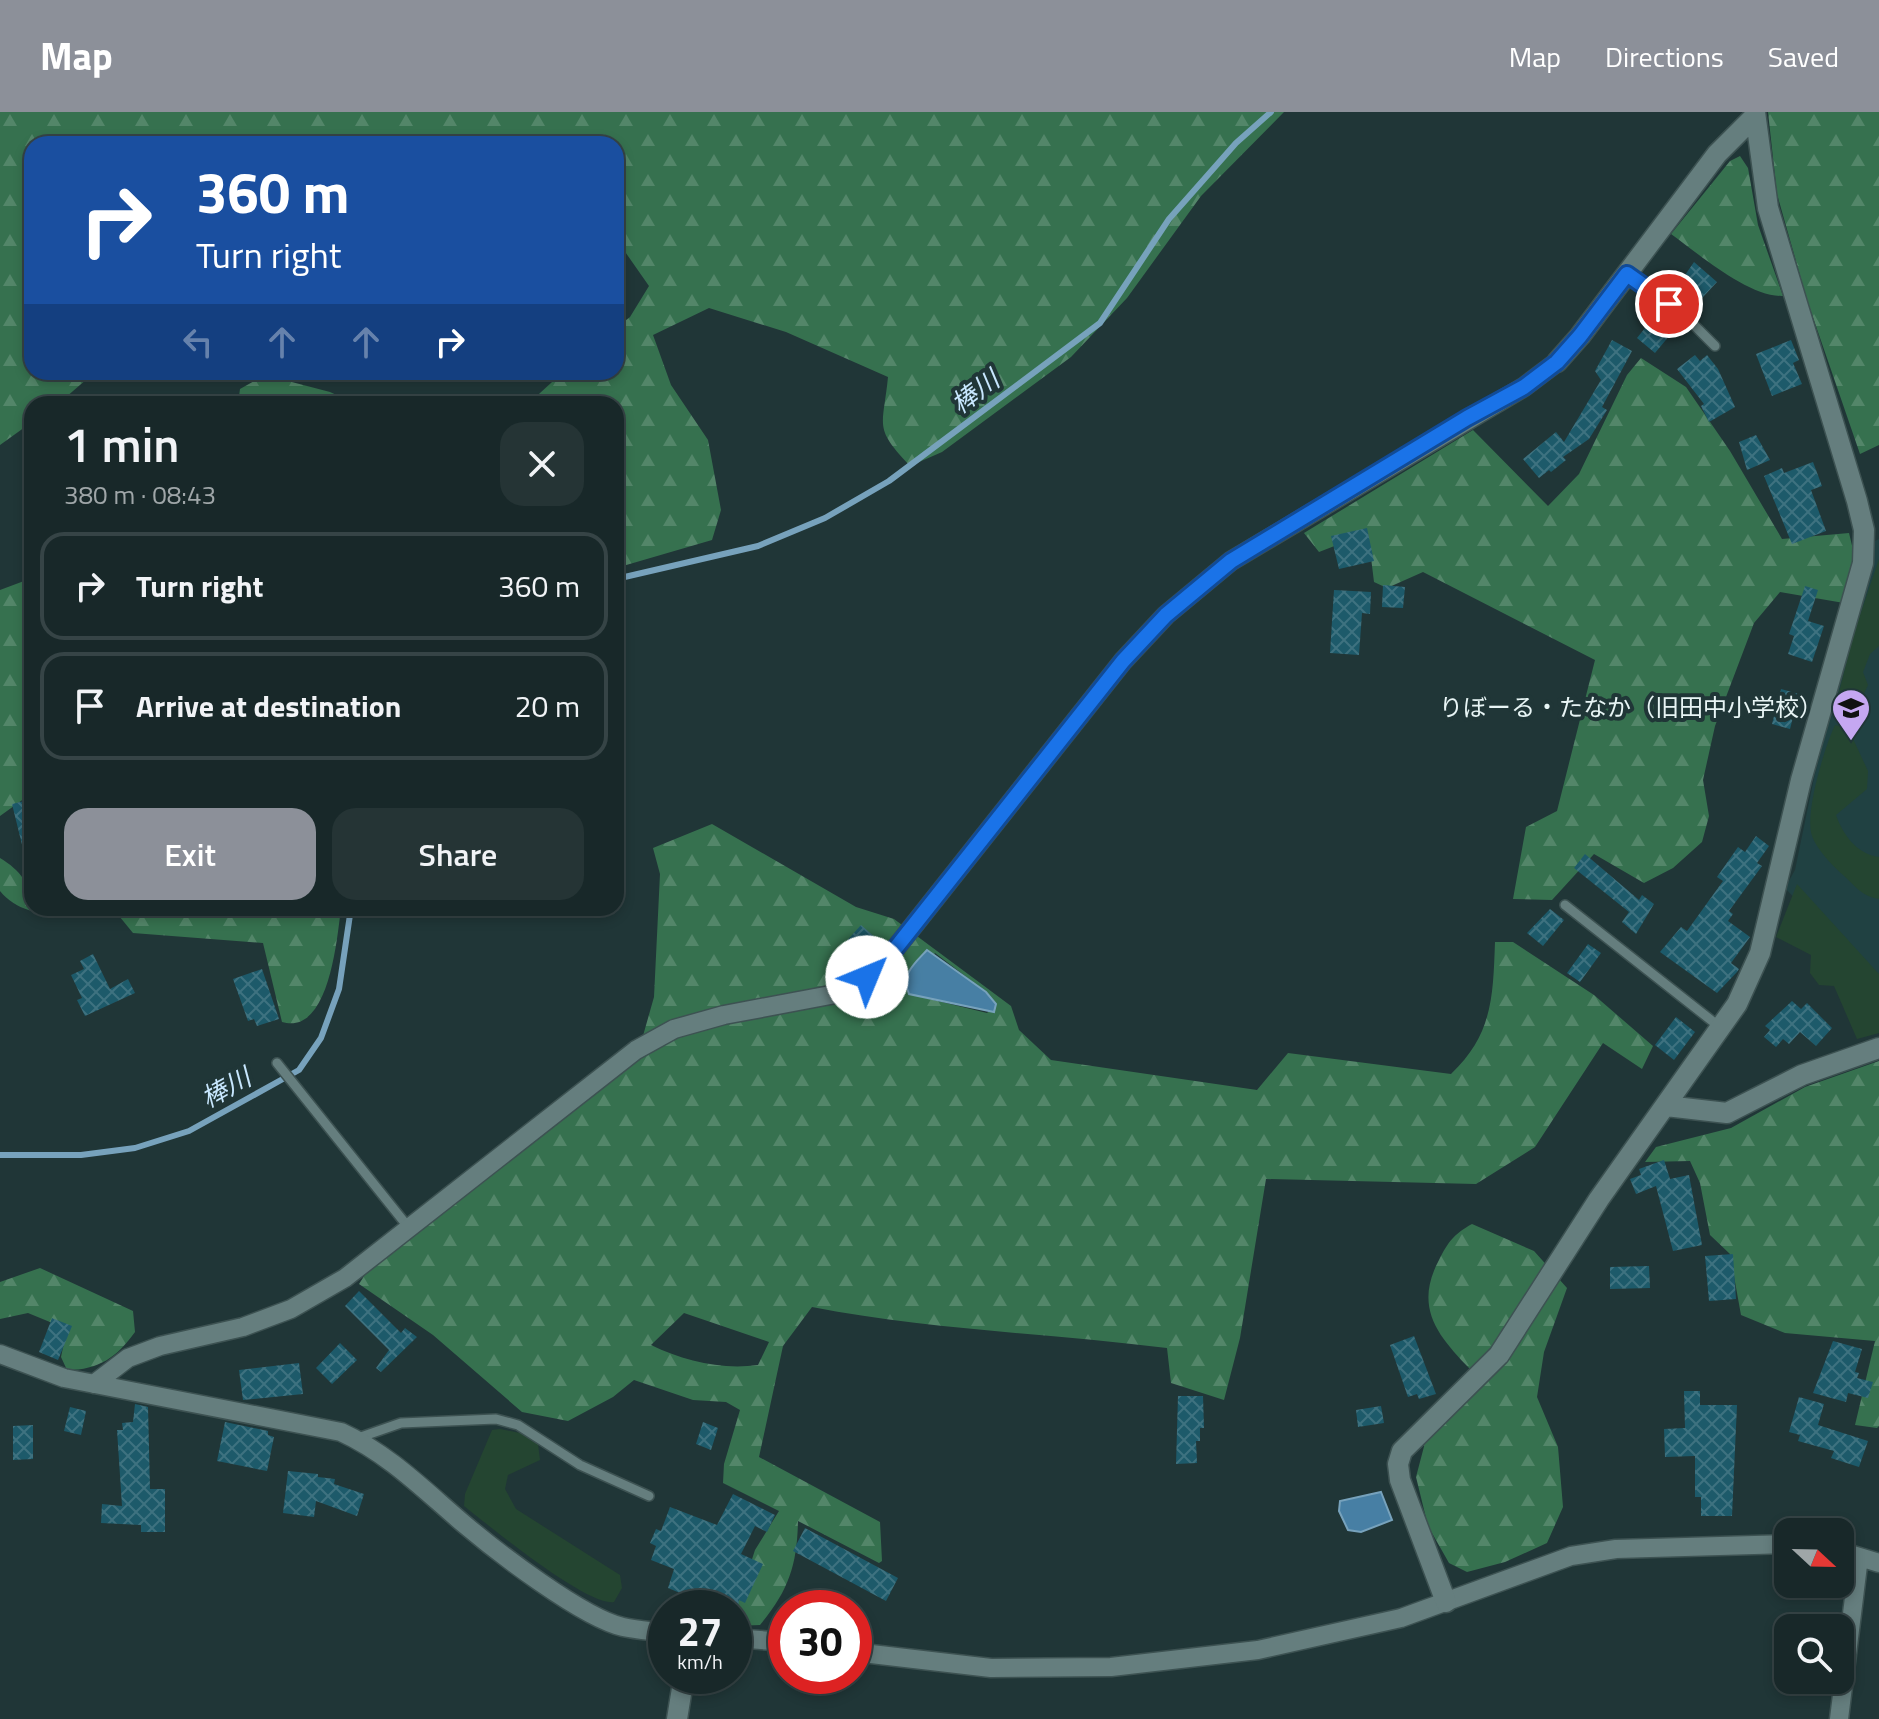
<!DOCTYPE html>
<meta charset="utf-8">
<style>
:root{--surface:#182829;--page:#253435;--text:#f1f3f6;--muted:#9fa6a8;--line:#364446;--accent:#8c9099}
body{margin:0;font-family:"Titillium Web","Noto Sans JP",sans-serif;background:var(--page);color:var(--text);height:100vh;display:flex;flex-direction:column;font-size:30px;white-space:nowrap}
*{box-sizing:border-box;margin:0}
p{font-size:26px;color:var(--muted)}
.icon{flex:none;width:44px;height:44px;fill:none;stroke:currentColor;stroke-width:2;stroke-linecap:round;stroke-linejoin:round}
.map{position:relative;flex:1;overflow:hidden}
.details{position:absolute;left:24px;top:284px;width:600px;height:520px;display:flex;flex-direction:column;background:var(--surface);border-radius:24px;box-shadow:0 4px 12px #0003,0 0 0 2px var(--line)}
.details>*{flex:none}
.top-card{position:absolute;left:24px;top:24px;width:600px;height:244px;border-radius:24px;box-shadow:0 4px 12px #0003,0 0 0 2px var(--line);background:#1a4fa0;color:#fff;overflow:hidden}
.needle{width:52px;rotate:112deg}
.tools{position:absolute;left:1774px;top:1406px;display:grid;gap:16px}
.tools a{display:grid;place-items:center;width:80px;height:80px;border-radius:16px;background:var(--surface);box-shadow:0 4px 12px #0003,0 0 0 2px var(--line);font-size:40px}
.speed{position:absolute;left:648px;top:1478px;display:flex;gap:16px;font-size:40px;font-weight:700;text-align:center}
.speed>*{display:grid;place-content:center;width:104px;height:104px;border-radius:50%;background:var(--surface);box-shadow:0 4px 12px #0003,0 0 0 2px var(--line);line-height:1}
.speed small{font-size:20px;font-weight:400}
.speed .limit{border:12px solid #d22;background:#fff;color:#111}
.pin{position:absolute;display:grid;place-items:center;width:68px;height:68px;color:#fff;margin:-34px;border:4px solid #fff;border-radius:50%;box-shadow:0 2px 8px #0007}
.me{position:absolute;width:88px;margin:-44px;rotate:45deg;stroke-linejoin:round;filter:drop-shadow(0 0 6px #0008)}
.turn{display:flex;align-items:center;gap:28px;height:168px;padding:0 40px;font-size:36px}
.turn .icon{width:104px;height:104px;stroke-width:2.5}
.turn b{display:block;font-size:56px;line-height:68px}
.lanes{display:flex;align-items:center;height:76px;padding:0 40px;background:#0003;justify-content:center;gap:40px;direction:ltr}
.lanes .off{opacity:.35}
.round{display:grid;place-items:center;flex:none;width:84px;height:84px;border-radius:24px;background:var(--page)}
.summary{display:flex;align-items:center;justify-content:space-between;height:136px;padding:0 40px}
h1{font-size:48px;font-weight:600;line-height:60px}
.button{display:flex;gap:16px;margin-top:auto;padding:16px 40px}
.button a{flex:1;height:92px;border-radius:24px;background:var(--accent);color:#fff;font-size:32px;font-weight:600;line-height:92px;text-align:center}
.button a+a{background:var(--page);color:var(--text)}
ul{padding:0;list-style:none}
li{display:flex;align-items:center;gap:24px;height:108px;margin:0 16px 12px;padding:0 24px;border:4px solid var(--line);border-radius:24px}
li div{flex:1}
li b{display:block;font-size:30px}
li em{font-style:normal}
header{display:flex;align-items:center;gap:48px;box-sizing:border-box;height:112px;padding:0 40px;background:var(--accent);color:#fff}
header strong{font-size:38px}
nav{display:flex;gap:44px;margin-inline-start:auto;font-size:28px}
.map>svg:first-child{display:block}
.built{fill:#204142}
.grass{fill:#244531}
.forest{fill:url(#forest-firs);fill-rule:evenodd}
.water{fill:#477fa4;stroke:#77a2bc;stroke-width:2}
.lines{fill:none;stroke-linecap:round;stroke-linejoin:round}
.stream{stroke:#77a2bc;stroke-width:6}
.building{fill:url(#building-cross-hatch)}
.service-casing{stroke:#3d5252;stroke-width:12}
.minor-casing{stroke:#3d5252;stroke-width:21}
.tertiary-casing{stroke:#3d5252;stroke-width:23}
.service{stroke:#657e7e;stroke-width:9}
.minor{stroke:#657e7e;stroke-width:18}
.tertiary{stroke:#657e7e;stroke-width:20}
.route-casing{stroke:#114b97;stroke-width:20}
.route{stroke:#1a73e8;stroke-width:14}
.labels{text-anchor:middle;stroke-width:8;stroke-linejoin:round;paint-order:stroke}
.poi-label{font-size:24px;fill:#e8f5f5;stroke:#203637;text-anchor:end}
.water-label{font-size:26px;font-style:italic;fill:#c8e7fe;stroke:#203637}
</style>
<header>
<strong>Map</strong>
<nav><a>Map</a><a>Directions</a><a>Saved</a></nav>
</header>
<div class="map">
<svg width="1879" height="1607" viewBox="0 0 1879 1607">
<defs>
<pattern id="forest-firs" width="22" height="20" patternUnits="userSpaceOnUse" patternTransform="scale(2)"><rect width="22" height="20" fill="#36714f"/><path d="M5 1l3.5 6h-7zM16 11l3.5 6h-7z" fill="#538669"/></pattern>
<pattern id="building-cross-hatch" width="8" height="8" patternUnits="userSpaceOnUse" patternTransform="scale(2)"><rect width="8" height="8" fill="#1d5a6a"/><path d="M0 0l8 8M0 8l8-8" fill="none" stroke="#3e7280"/></pattern>
</defs>
<rect width="100%" height="100%" fill="#203637"/>
<path class="built" d="M1879,427V875L1785,776L1795,758L1814,666L1851,524L1874,454L1875,429Z"/>
<path class="grass" d="M1879,447V534L1870,542L1863,560L1868,573L1861,588L1850,593L1837,588L1854,521Z
M1835,613L1848,616L1868,659L1867,677L1836,703C1843,723 1857,742 1879,745V787C1863,785 1855,774 1843,763C1832,753 1817,738 1812,724C1804,702 1825,634 1835,613Z
M1797,772L1879,862V921L1857,927L1834,874L1819,873L1810,861L1811,843L1776,825Z
M500,1317L520,1321L538,1332L540,1348L508,1363L505,1377L516,1397L620,1463L622,1476L614,1490C588,1495 489,1414 464,1394L465,1382L492,1318Z"/>
<path class="forest" d="M0,0H1284L1201,84L1127,186L1071,245L942,340L910,354C873,315 883,316 888,265L786,220L709,196L653,223L671,273L708,328L721,398L712,428L616,456V292H528L563,260H616V216L630,205L649,174L621,134L616,133V32H32V260H95L58,292H32V310L0,333Z
M1768,0H1879V333L1860,342L1807,188L1777,82Z
M1740,44L1748,56L1758,113L1783,184C1748,185 1699,142 1671,122L1730,49Z
M1641,246L1686,275L1730,339L1782,427L1849,421L1855,446L1844,491L1780,480L1754,511L1715,614L1703,668L1709,704L1702,730L1673,756L1644,771L1594,742L1552,788L1513,787L1526,715L1557,699L1595,548L1423,460L1387,476L1374,470L1368,421L1319,440L1304,421L1473,318L1548,394L1579,362L1627,263Z
M265,263L330,280L356,292H238L240,277Z
M32,466V681L0,704V478Z
M712,712L856,795L894,807L1011,894L1019,918L1051,948L1257,978L1288,941L1451,962C1493,922 1493,884 1495,830H1513L1594,883L1653,934L1642,957L1603,931L1535,1035L1476,1072L1266,1067L1240,1226L1224,1288L1171,1271L1167,1236C1048,1221 929,1218 812,1195L783,1234L759,1345L880,1410L882,1449L879,1451L798,1409C797,1453 789,1478 760,1513L734,1514V1503L755,1438L779,1399L723,1371L724,1352L740,1298L726,1290L693,1288L634,1268L613,1285L568,1309L522,1300L433,1223L359,1172L368,1158L637,945L654,885L660,762L653,736ZM935,841L986,880L996,892L987,901L909,882ZM684,1201L769,1230L758,1253C721,1258 684,1249 651,1233Z
M0,746C20,758 32,773 32,796H341C337,827 329,924 282,910L263,831L133,821L115,799C78,802 27,812 0,779Z
M1879,949V1314L1877,1316L1855,1313L1875,1229L1785,1221L1741,1203L1730,1142L1710,1123L1700,1071L1690,1049L1645,1050L1656,1035L1731,1016L1805,975Z
M1472,1112L1534,1139L1567,1176L1544,1240L1537,1285L1558,1335L1563,1395L1547,1431L1505,1450L1467,1460L1449,1451L1428,1414L1416,1365L1426,1327L1461,1295L1470,1257C1437,1223 1414,1195 1439,1148C1448,1130 1454,1122 1472,1112Z
M40,1156L133,1199L135,1220C117,1245 99,1258 67,1258L61,1245L67,1217L28,1201L0,1207V1170Z"/>
<path class="water" d="M927,838L986,880L996,892L994,900L909,882C900,863 914,852 927,838Z
M1381,1380L1392,1408L1361,1420L1348,1418L1339,1399L1340,1389Z"/>
<g class="lines">
<path class="stream" d="M616,467L758,434L825,406L889,369L1100,211L1169,107L1236,31L1271,0
M0,1043H81L135,1036L189,1019L299,958L321,926L339,877L351,796"/>
</g>
<path class="building" d="M1694,150L1717,170L1690,199L1670,185Z
M1661,196L1680,211L1655,241L1637,226Z
M1612,228L1632,239L1602,295L1607,298L1589,327L1563,345L1566,348L1551,360L1549,358L1539,366L1523,347L1556,320L1564,330L1601,268L1595,259Z
M1791,228L1799,248L1793,251L1802,272L1772,284L1756,242Z
M1695,243L1700,249L1707,243L1718,257L1735,295L1709,310L1701,294L1704,292L1677,257Z
M1756,323L1770,348L1747,358L1739,330Z
M1813,350L1822,374L1811,378L1826,419L1792,432L1764,364L1782,356L1784,361Z
M1367,416L1374,449L1339,457L1331,424Z
M1383,473L1405,475L1403,496L1382,495Z
M1805,474L1818,478L1808,509L1824,514L1812,550L1788,542L1794,524L1789,522Z
M1334,478L1371,480L1370,502L1362,501L1359,543L1330,541Z
M1781,577L1799,582L1790,617L1772,612Z
M32,687V749H26L12,692Z
M1756,724L1769,734L1757,751L1762,754L1729,799L1733,802L1728,809L1750,825L1731,851L1739,857L1737,860L1717,881L1660,840L1681,815L1687,819L1723,769L1717,765L1738,735L1745,740Z
M1585,742L1639,788L1642,783L1654,792L1636,822L1622,810L1629,800L1574,756Z
M1550,797L1564,808L1543,834L1527,821Z
M861,813L876,826L859,845L844,832Z
M1588,832L1601,841L1580,870L1567,861Z
M93,842L110,877L128,867L135,881L85,904L77,888L82,886L71,863L84,857L80,849Z
M262,857L279,907L257,914L254,907L248,909L233,867Z
M1792,889L1801,897L1807,891L1832,916L1816,934L1800,920L1789,932L1783,927L1776,935L1764,925L1770,918L1765,914Z
M1676,905L1695,920L1674,948L1655,933Z
M1664,1048L1670,1067L1689,1063L1702,1133L1673,1139L1656,1074L1636,1082L1630,1067L1641,1063L1639,1057Z
M1733,1142L1736,1187L1709,1189L1705,1144Z
M1649,1154L1650,1176L1610,1177V1155Z
M359,1179L401,1221L405,1216L417,1225L381,1260L376,1256L389,1238L345,1194Z
M52,1206L72,1214L58,1248L39,1240Z
M1414,1224L1436,1282L1419,1287L1417,1282L1408,1285L1390,1233Z
M1833,1229L1862,1237L1855,1260L1859,1261L1857,1266L1873,1270L1868,1286L1848,1281L1846,1290L1813,1281Z
M340,1231L357,1248L332,1272L316,1256Z
M299,1251L303,1282L243,1288L239,1258Z
M1684,1279H1700V1293H1737L1732,1404H1701V1385H1695V1344L1665,1345L1664,1317L1685,1316Z
M1178,1284H1203L1204,1316H1200V1329H1196L1197,1351L1176,1352Z
M1799,1285L1824,1292L1818,1313L1868,1329L1859,1355L1831,1346L1834,1339L1798,1329L1800,1323L1789,1320Z
M135,1292L148,1295L150,1377H165V1420H141V1413L101,1411L102,1392L122,1394L117,1318H123L122,1311L133,1310Z
M1381,1294L1384,1311L1358,1315L1356,1298Z
M70,1295L86,1299L81,1323L64,1319Z
M225,1310L268,1319V1323L274,1325L267,1359L217,1349Z
M703,1310L718,1316L711,1338L696,1332Z
M33,1313V1347L13,1348V1314Z
M288,1359L318,1362V1365L335,1367L334,1372L364,1382L357,1404L316,1389L314,1405L283,1401Z
M733,1382L775,1403L767,1420L755,1414L741,1442L763,1452L745,1491L739,1488L738,1496H716L668,1476L674,1457L651,1448L656,1434L650,1431L656,1417L661,1419L670,1395L717,1413Z
M805,1416L898,1466L886,1489L793,1439Z"/>
<g class="lines">
<defs>
<path id="service" d="M1627,162L1690,209L1715,234
M1565,793L1721,916
M277,951L409,1116
M358,1326L401,1311L496,1307L518,1313L580,1353L649,1384"/>
<path id="minor" d="M0,1242L64,1266L341,1320C389,1342 424,1378 464,1412C497,1440 583,1506 623,1515C637,1518 652,1519 666,1521
M94,1272L128,1246L160,1234L243,1215L291,1197L345,1166L636,938L674,917L724,903L841,881L867,865L891,842L1123,549L1166,503L1231,449L1524,275L1557,250
M1840,1439L1879,1451
M734,1526L786,1530
M854,1540L991,1556L1111,1555L1258,1538L1401,1506L1571,1444L1616,1437L1788,1432
M1839,1607L1859,1445"/>
<path id="tertiary" d="M1557,250L1580,224L1717,42L1754,5
M1666,994L1727,1001L1802,963L1879,936
M1446,1490L1400,1368L1398,1352L1402,1339L1499,1243L1599,1087L1737,892L1760,841L1801,668L1863,451L1864,418L1857,389L1768,96L1755,0
M677,1607L684,1564"/>
</defs>
<use href="#service" class="service-casing"/>
<use href="#minor" class="minor-casing"/>
<use href="#tertiary" class="tertiary-casing"/>
<use href="#service" class="service"/>
<use href="#minor" class="minor"/>
<use href="#tertiary" class="tertiary"/>
</g>
<g class="lines">
<defs>
<path id="route" d="M867,865L891,842L1123,549L1166,503L1231,449L1467,306L1524,275L1557,250L1580,224L1627,162L1669,192"/>
</defs>
<use href="#route" class="route-casing"/>
<use href="#route" class="route"/>
</g>
<defs>
<symbol id="school-pin" viewBox="-11 -11 22 30"><path d="M0 17L-7.5 6A9.5 9.5 0 1 1 7.5 6Z" fill="#c5a7f1" stroke="#203637"/><path d="M0-5L7-2L0 1L-7-2ZM-4 1L0 2.5L4 1V4Q0 6-4 4Z" fill="#111"/></symbol>
</defs>
<g fill-rule="evenodd">
<use href="#school-pin" x="1829" y="574" width="44" height="60"/>
</g>
<g class="labels">
<g class="poi-label">
<text x="1823" y="604">りぼーる・たなか（旧田中小学校）</text>
</g>
<g class="water-label">
<text transform="translate(975 280) rotate(-37)" y="9">棒川</text>
<text transform="translate(226 976) rotate(-29)" y="9">棒川</text>
</g>
</g>
</svg>
<div class="tools">
<a><svg class="needle" viewBox="-14 -14 28 28"><path d="M0-13l5 13h-10z" fill="#e53935"/><path d="M0 13l5-13h-10z" fill="#9fa6a8"/></svg></a>
<a><svg class="icon" aria-label="search" viewBox="0 0 24 24"><circle cx="10" cy="10" r="6"/><path d="M15 15l6 6"/></svg></a>
</div>
<div class="speed"><div>27<small>km/h</small></div><div class="limit">30</div></div>
<div class="pin" style="left:1669px;top:192px;background:#d93025"><svg class="icon" aria-label="arrive" viewBox="0 0 24 24"><path d="M6 21V4h12l-3 4 3 4H6"/></svg></div>
<svg class="me" style="left:867px;top:865px" viewBox="-20 -20 40 40"><circle r="19" fill="#fff"/><path d="M0-13L10 11 0 6-10 11z" fill="#1a73e8"/></svg>
<div class="top-card">
<div class="turn"><svg class="icon" aria-label="right" viewBox="0 0 24 24"><path d="M7 20v-9h11M14 6l5 5-5 5"/></svg><div><b>360 m</b>Turn right</div></div>
<div class="lanes"><svg class="icon off" aria-label="left" viewBox="0 0 24 24"><path d="M17 20v-9H6M10 6l-5 5 5 5"/></svg><svg class="icon off" aria-label="ahead" viewBox="0 0 24 24"><path d="M12 20V5M6 11l6-6 6 6"/></svg><svg class="icon off" aria-label="ahead" viewBox="0 0 24 24"><path d="M12 20V5M6 11l6-6 6 6"/></svg><svg class="icon" aria-label="right" viewBox="0 0 24 24"><path d="M7 20v-9h11M14 6l5 5-5 5"/></svg></div>
</div>
<section class="details">
<div class="summary"><div><h1>1 min</h1><p>380 m · 08:43</p></div><a class="round"><svg class="icon" aria-label="close" viewBox="0 0 24 24"><path d="M6 6l12 12M18 6L6 18"/></svg></a></div>
<ul>
<li><svg class="icon" aria-label="right" viewBox="0 0 24 24"><path d="M7 20v-9h11M14 6l5 5-5 5"/></svg><div><b>Turn right</b></div><em>360 m</em></li>
<li><svg class="icon" aria-label="arrive" viewBox="0 0 24 24"><path d="M6 21V4h12l-3 4 3 4H6"/></svg><div><b>Arrive at destination</b></div><em>20 m</em></li>
</ul>
<div class="button"><a>Exit</a><a>Share</a></div>
</section>
</div>
